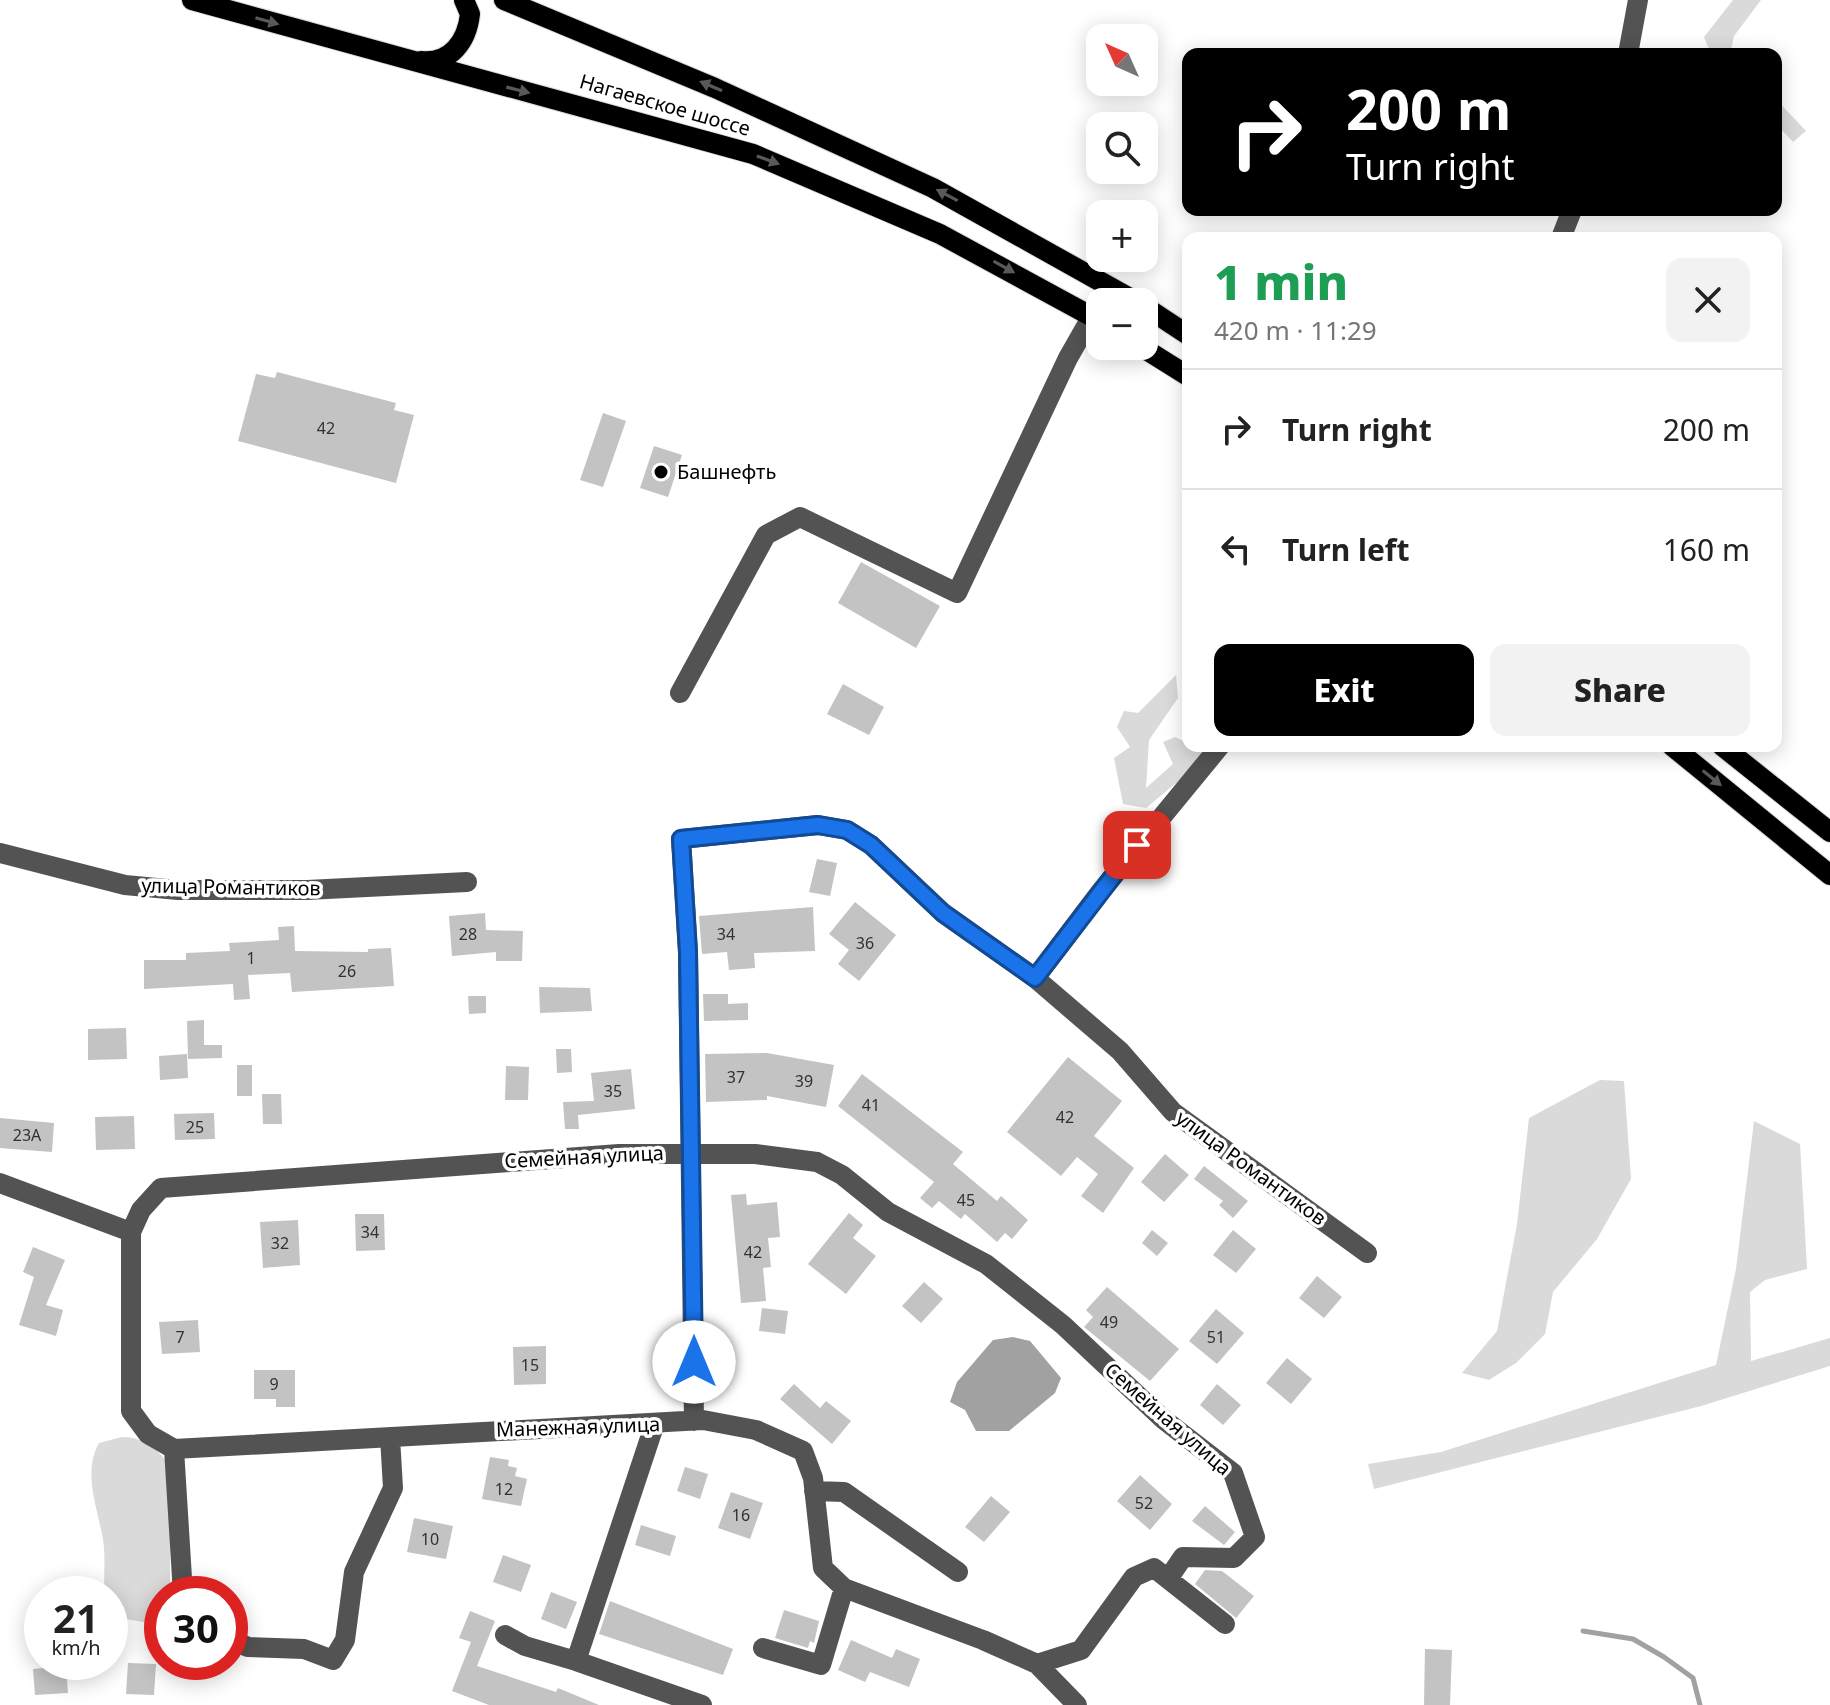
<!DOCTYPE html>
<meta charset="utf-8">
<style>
:root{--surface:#fff;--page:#f2f2f2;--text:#222;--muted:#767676;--line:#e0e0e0;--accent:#000}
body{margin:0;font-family:"Noto Sans",sans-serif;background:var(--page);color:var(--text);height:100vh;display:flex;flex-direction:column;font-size:30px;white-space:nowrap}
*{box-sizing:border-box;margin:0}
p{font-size:26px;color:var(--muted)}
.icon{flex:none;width:44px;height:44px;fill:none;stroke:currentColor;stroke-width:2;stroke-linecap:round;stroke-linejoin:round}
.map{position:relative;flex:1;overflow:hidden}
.side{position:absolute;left:1182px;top:232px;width:600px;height:520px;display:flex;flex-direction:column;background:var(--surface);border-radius:16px;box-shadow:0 4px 20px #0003}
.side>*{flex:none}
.hud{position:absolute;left:1182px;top:48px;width:600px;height:168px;border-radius:16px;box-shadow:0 4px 20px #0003;background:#000;color:#fff;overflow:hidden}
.needle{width:52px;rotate:315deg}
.buttons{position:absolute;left:1086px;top:24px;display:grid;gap:16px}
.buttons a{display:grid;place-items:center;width:72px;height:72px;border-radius:16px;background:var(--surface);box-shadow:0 4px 20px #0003;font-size:40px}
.speed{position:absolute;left:24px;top:1576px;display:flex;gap:16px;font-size:40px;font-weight:700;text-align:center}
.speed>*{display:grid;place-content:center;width:104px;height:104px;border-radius:50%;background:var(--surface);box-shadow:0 4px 20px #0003;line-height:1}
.speed small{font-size:20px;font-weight:400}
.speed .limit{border:12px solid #d22;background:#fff;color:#111}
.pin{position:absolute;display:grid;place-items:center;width:68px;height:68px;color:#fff;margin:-34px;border-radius:16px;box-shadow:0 4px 12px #0006}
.me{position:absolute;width:88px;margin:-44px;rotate:0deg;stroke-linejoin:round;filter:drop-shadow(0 0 6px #0008)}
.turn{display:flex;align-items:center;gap:28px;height:168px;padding:0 32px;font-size:36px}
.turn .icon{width:104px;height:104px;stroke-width:2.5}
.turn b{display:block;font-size:56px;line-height:68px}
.round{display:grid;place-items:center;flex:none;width:84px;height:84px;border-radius:16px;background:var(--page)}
.head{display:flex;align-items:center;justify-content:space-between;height:136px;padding:0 32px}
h1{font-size:48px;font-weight:800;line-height:60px;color:#1e9e55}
.cta{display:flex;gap:16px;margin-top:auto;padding:16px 32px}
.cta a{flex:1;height:92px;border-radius:16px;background:var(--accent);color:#fff;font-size:32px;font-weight:800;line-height:92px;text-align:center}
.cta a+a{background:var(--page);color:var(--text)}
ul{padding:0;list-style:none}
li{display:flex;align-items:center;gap:24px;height:120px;padding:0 32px;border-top:2px solid var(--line)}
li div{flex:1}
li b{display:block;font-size:30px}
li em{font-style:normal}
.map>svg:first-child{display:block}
.green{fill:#dadada}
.water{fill:#a1a1a1}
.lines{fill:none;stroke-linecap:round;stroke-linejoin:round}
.stream{stroke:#a1a1a1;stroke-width:5}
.building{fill:#c3c3c3}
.major-casing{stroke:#dbdbdb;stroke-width:22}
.minor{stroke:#535353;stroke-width:20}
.major{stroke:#000;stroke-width:20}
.oneway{fill:#595959}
.route-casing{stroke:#114b97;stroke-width:20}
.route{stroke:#1a73e8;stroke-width:14}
.poi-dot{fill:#000;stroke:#fff;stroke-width:3}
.labels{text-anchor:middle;stroke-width:7;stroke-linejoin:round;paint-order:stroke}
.number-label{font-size:16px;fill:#313131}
.street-label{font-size:20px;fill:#000;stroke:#fff}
.poi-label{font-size:20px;fill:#000;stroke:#fff;text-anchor:start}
</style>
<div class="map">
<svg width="1830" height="1705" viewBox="0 0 1830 1705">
<rect width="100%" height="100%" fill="#fff"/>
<path class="green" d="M1733,0H1761L1734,36L1730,54H1711L1704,37Z
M1776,99L1806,131L1793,142L1776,124Z
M1176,675L1178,698L1149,740L1146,788L1173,764L1163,742L1175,737L1186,742L1188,737V746H1206L1181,779L1146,808L1123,804L1114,758L1130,747L1117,727L1124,711L1138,713Z
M1600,1080L1624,1081L1631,1179L1597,1239L1553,1292L1545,1334L1516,1363L1489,1380L1462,1373L1497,1331L1517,1224L1529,1118Z
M1754,1121L1800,1144L1807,1269L1765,1280L1750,1292L1751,1361L1830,1338V1366L1701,1406L1374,1489L1368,1464L1441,1452L1716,1365L1736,1269Z
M122,1437C144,1437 158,1449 170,1466V1594H162V1619L143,1622L114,1617L110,1594L104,1592C104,1577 105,1562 104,1547C100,1512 81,1475 99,1443Z"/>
<path class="water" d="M1013,1337L1030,1341L1061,1378L1055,1393L1009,1431H976L965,1410L950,1402L957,1382L993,1340Z"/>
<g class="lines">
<path class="stream" d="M1583,1631L1633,1639L1664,1657L1693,1678L1700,1705"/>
</g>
<path class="building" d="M277,372L396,403L394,410L414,415L396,483L238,441L256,374L275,378Z
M603,413L626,421L603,487L580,480Z
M654,446L682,455L668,497L640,488Z
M861,562L940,606L916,648L838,603Z
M843,684L884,707L869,735L827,714Z
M817,859L837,863L830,896L809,892Z
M855,902L896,935L859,981L838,964L849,950L829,934Z
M813,907L815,951L754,953L755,968L729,970L727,952L702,954L699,916Z
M485,913L486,930L523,931L522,961H496V952L452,956L449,916Z
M294,926L295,951L368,952V949L391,948L394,986L292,992L290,973L248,975L250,999L234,1000L233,984L144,989V960H186V953L230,951L229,943L279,940L278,927Z
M539,987L590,988L592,1011L540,1013Z
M703,994H728V1004L748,1003V1020L704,1021Z
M468,996H486V1013L469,1014Z
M204,1020V1045H222V1058L188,1059L187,1021Z
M126,1028L127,1059L88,1060V1029Z
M556,1049H571L572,1072L557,1073Z
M767,1053L834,1065L826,1107L767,1096V1100L706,1102L705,1054Z
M187,1054L188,1078L160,1080L159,1056Z
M1068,1057L1122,1101L1094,1136L1134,1168L1103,1213L1081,1196L1098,1174L1077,1157L1061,1176L1007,1132Z
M237,1065H252V1096H237Z
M506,1066L529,1067L528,1100H505Z
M631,1069L635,1109L578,1115L579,1129H565L563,1102L594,1101L591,1073Z
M862,1074L963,1152L953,1164L997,1201L1001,1196L1028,1220L1012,1239L1005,1233L997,1242L965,1214L961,1219L939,1201L932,1208L920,1198L934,1182L838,1106Z
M262,1094H281L282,1124H263Z
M214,1113L215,1139L175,1140L174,1114Z
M134,1116L135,1149L96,1150L95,1117Z
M0,1118L54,1123L52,1152L0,1148Z
M1165,1154L1189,1175L1164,1202L1141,1182Z
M1204,1166L1248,1201L1233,1218L1219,1205L1223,1201L1194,1179Z
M746,1194L747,1205L777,1202L780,1237L768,1238L771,1267L763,1268L766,1301L741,1303L731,1195Z
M849,1213L863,1225L853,1238L876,1256L846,1294L808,1264Z
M355,1214H384L385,1250L356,1251Z
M298,1220L300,1265L263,1268L260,1222Z
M1152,1230L1168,1243L1157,1256L1142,1243Z
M1233,1230L1256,1249L1236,1273L1213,1255Z
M33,1247L65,1260L46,1305L63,1310L56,1336L19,1325L34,1277L23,1272Z
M1317,1276L1342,1297L1324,1318L1299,1298Z
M924,1282L943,1299L921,1323L902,1306Z
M1107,1287L1179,1349L1150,1381L1084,1327L1093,1317L1086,1310Z
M762,1308L788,1311L785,1334L759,1331Z
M1216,1309L1244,1333L1217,1364L1189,1341Z
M198,1320L200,1352L162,1354L159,1322Z
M546,1346V1384L514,1385L513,1347Z
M1287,1358L1312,1379L1291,1404L1266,1383Z
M254,1370H295V1407H276V1399H254Z
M794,1384L820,1408L826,1401L851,1421L832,1444L780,1399Z
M1217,1384L1241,1405L1223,1425L1200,1405Z
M490,1457L509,1460L508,1466L517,1468L515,1476L527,1479L521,1506L482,1499Z
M685,1467L708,1474L700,1499L677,1491Z
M1140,1475L1172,1504L1150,1530L1117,1501Z
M731,1492L763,1503L750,1539L718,1528Z
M991,1496L1010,1512L984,1542L965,1527Z
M1205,1506L1235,1532L1224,1545L1192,1521Z
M414,1518L453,1526L446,1559L407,1552Z
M641,1525L676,1536L670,1556L635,1545Z
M503,1555L531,1565L521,1592L493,1582Z
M1205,1570L1222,1571L1254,1596L1236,1618L1195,1584Z
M551,1592L577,1602L566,1629L541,1619Z
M610,1601L733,1649L723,1675L599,1634Z
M784,1610L819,1621L814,1643L810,1641L808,1648L775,1638Z
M470,1611L495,1621L477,1666L556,1692L558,1688L599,1705H489L452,1691L471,1642L459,1638Z
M851,1640L892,1658L896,1649L920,1659L909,1687L870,1672L865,1682L838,1670Z
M1425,1649L1452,1650L1450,1705H1424Z
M128,1663L156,1664L154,1695L126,1694Z
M66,1666L68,1693L35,1695L33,1669Z"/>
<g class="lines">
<defs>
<path id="major" d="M192,0L753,154L940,234L1100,321
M504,0L715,88L933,188L1137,302
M421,61C451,64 467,41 470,14L464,0
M1144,306L1188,335
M1140,346L1188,376
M1672,746L1830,875
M1722,746L1830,832"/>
</defs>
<use href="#major" class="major-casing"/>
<path class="minor" d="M1628,54L1638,0
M1561,238L1572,210
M680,693L766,535L800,517L957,593L1068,358L1092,316
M0,853L125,885L178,890H307L467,882
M1035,978L1101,891L1220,746
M0,1183L131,1232L141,1210L161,1188L619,1154H755L817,1162L842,1175L888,1212L986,1264L1063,1325L1163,1419L1233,1473L1255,1537L1234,1558L1183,1557L1168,1579
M131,1232V1411L148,1434L174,1449L703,1420L756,1430L803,1451L813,1478L823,1568L844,1588L983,1640L1037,1664L1077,1705
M694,1421L688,952L681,839L818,825L847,830L871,845L943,913L1035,978L1120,1051L1173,1112L1367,1253
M655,1423L576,1661L702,1705
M174,1449L183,1594
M814,1491L844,1492L958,1572
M505,1635L525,1646L576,1661
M230,1639L248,1647L304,1649L333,1660L345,1640L354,1572L393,1488L390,1437
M763,1648L821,1665L844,1588
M1037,1664L1081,1650L1134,1577L1154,1568L1225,1624"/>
<use href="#major" class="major"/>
</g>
<defs><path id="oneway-solid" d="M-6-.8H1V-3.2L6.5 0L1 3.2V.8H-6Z" transform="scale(2)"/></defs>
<g class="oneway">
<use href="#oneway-solid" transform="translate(267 21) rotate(16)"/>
<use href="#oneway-solid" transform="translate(711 86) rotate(-157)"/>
<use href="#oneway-solid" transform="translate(518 90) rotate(14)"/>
<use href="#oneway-solid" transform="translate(768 160) rotate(20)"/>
<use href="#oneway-solid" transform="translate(947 195) rotate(-152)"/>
<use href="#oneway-solid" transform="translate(1004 267) rotate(29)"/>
<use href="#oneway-solid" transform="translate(1712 778) rotate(39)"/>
</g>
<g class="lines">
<defs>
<path id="route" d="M694,1362L688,952L681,839L818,825L847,830L871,845L943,913L1035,978L1137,845"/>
</defs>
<use href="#route" class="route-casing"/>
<use href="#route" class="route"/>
</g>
<circle class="poi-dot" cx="661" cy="472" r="8"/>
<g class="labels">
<g class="number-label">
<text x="326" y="434">42</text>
<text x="468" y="940">28</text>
<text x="726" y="940">34</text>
<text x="865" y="949">36</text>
<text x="251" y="964">1</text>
<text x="347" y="977">26</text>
<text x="736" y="1083">37</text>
<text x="804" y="1087">39</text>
<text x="613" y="1097">35</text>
<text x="871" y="1111">41</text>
<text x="1065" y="1123">42</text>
<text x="195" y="1133">25</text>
<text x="27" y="1141">23А</text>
<text x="966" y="1206">45</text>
<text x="370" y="1238">34</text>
<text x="280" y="1249">32</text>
<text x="753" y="1258">42</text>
<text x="1109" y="1328">49</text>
<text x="180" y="1343">7</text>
<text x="1216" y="1343">51</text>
<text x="530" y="1371">15</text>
<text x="274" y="1390">9</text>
<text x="504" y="1495">12</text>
<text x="1144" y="1509">52</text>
<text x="741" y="1521">16</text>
<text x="430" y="1545">10</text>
</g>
<g class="street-label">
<text transform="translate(665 105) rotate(16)" y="7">Нагаевское шоссе</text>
<text transform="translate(231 887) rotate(1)" y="7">улица Романтиков</text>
<text transform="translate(584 1157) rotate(-3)" y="7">Семейная улица</text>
<text transform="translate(1251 1168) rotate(36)" y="7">улица Романтиков</text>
<text transform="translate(1168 1419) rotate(41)" y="7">Семейная улица</text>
<text transform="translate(578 1427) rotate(-2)" y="7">Манежная улица</text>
</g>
<g class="poi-label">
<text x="677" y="479">Башнефть</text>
</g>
</g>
</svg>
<div class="buttons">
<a><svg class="needle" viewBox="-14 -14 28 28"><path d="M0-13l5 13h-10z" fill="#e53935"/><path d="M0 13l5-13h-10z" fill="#767676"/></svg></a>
<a><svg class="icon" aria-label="search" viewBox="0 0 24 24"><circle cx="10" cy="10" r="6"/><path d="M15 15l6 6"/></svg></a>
<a>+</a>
<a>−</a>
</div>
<div class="speed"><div>21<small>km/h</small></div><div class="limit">30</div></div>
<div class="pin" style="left:1137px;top:845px;background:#d93025"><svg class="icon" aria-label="arrive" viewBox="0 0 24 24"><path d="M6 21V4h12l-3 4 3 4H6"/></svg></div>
<svg class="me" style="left:694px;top:1362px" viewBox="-20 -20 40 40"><circle r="19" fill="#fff"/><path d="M0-13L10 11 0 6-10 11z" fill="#1a73e8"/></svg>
<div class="hud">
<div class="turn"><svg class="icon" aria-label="right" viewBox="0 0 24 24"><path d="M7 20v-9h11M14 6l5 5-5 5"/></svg><div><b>200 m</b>Turn right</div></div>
</div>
<section class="side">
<div class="head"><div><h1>1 min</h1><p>420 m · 11:29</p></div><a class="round"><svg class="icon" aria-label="close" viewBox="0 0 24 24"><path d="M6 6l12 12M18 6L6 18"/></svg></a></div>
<ul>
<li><svg class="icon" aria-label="right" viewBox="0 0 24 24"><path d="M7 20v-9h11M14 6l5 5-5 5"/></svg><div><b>Turn right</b></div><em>200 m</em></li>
<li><svg class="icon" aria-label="left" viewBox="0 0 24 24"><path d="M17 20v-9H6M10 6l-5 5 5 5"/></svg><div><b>Turn left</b></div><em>160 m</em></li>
</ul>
<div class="cta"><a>Exit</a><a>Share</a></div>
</section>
</div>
